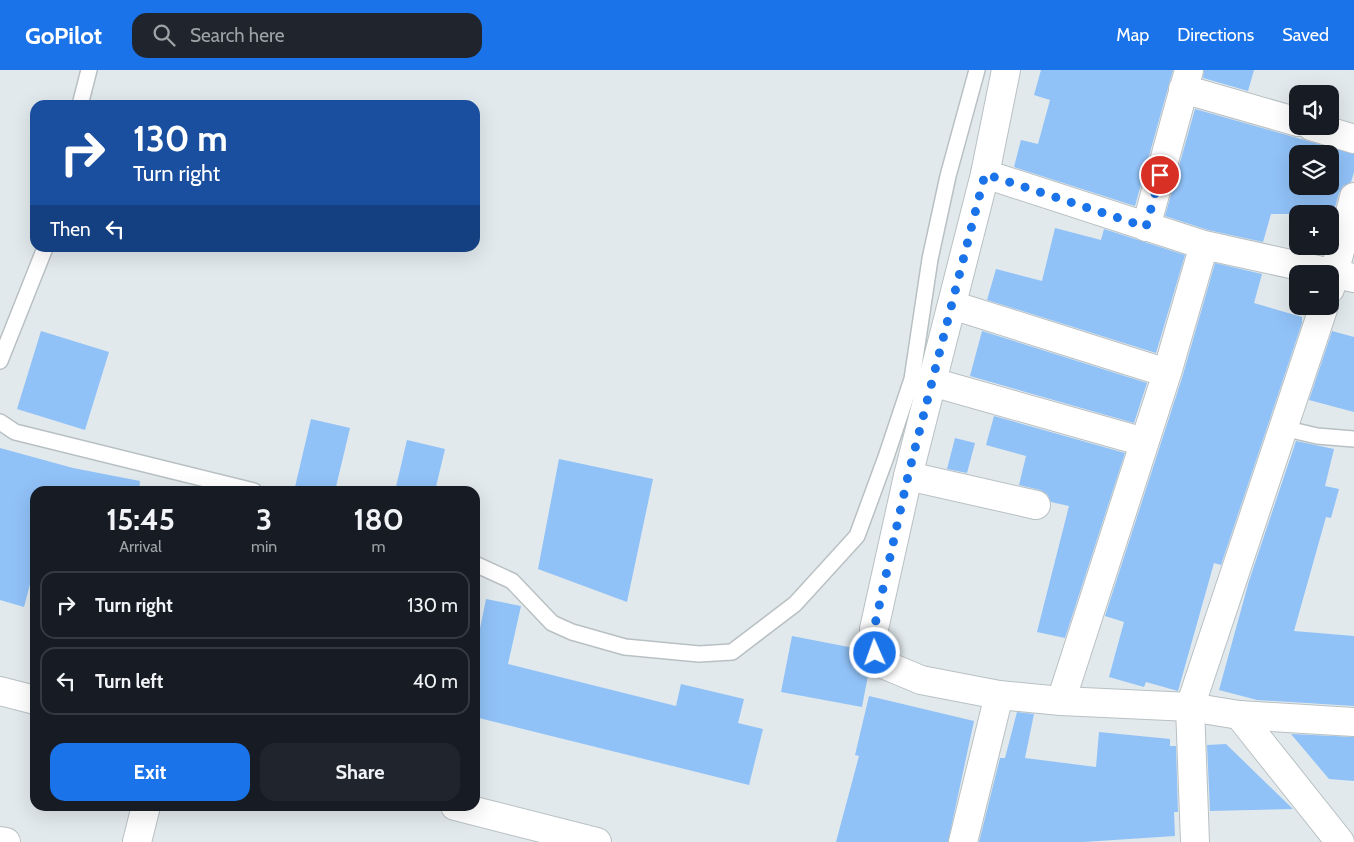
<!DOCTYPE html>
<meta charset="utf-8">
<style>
:root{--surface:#171b24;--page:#20242c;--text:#f1f3f6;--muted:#9ea1a6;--line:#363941;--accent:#1a73e8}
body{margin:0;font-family:Cabin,sans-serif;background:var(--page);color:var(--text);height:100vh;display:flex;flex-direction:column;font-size:19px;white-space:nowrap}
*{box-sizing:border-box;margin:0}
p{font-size:16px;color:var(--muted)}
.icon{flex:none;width:28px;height:28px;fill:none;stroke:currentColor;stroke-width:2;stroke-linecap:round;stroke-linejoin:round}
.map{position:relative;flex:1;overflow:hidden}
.drawer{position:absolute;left:30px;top:416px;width:450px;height:325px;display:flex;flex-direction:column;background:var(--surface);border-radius:15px;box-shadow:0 5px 20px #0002}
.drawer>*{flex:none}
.banner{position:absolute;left:30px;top:30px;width:450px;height:152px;border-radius:15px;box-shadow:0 5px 20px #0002;background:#1a4fa0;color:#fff;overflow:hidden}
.controls{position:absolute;left:1289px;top:15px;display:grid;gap:10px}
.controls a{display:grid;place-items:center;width:50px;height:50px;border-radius:10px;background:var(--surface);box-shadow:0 5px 20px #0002;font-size:25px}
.pin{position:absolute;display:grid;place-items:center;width:42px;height:42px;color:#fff;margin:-21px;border:2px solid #fff;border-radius:50%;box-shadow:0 1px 5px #0007}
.me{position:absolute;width:55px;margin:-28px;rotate:358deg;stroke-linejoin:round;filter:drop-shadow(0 0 4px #0008)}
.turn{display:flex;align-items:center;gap:18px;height:105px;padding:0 20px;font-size:22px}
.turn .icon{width:65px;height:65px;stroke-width:2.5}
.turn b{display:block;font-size:35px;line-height:42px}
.then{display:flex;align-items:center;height:48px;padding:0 20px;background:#0003;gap:10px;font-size:19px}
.eta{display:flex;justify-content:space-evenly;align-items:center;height:85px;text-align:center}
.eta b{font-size:30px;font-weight:800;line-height:35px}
.cta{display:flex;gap:10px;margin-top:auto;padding:10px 20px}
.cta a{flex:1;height:58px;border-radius:15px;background:var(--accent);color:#fff;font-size:20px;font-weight:800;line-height:58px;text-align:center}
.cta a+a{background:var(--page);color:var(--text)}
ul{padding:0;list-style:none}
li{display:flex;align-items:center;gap:15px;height:68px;margin:0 10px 8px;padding:0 10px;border:2px solid var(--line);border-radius:15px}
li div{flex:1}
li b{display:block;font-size:19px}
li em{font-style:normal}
header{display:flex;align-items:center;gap:30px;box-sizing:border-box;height:70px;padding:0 25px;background:var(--accent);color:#fff}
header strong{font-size:24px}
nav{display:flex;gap:28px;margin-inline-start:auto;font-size:18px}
.search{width:350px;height:45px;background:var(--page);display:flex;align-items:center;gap:12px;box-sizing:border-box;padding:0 18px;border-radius:15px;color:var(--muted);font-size:19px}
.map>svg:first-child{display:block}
.building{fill:#90c1f7;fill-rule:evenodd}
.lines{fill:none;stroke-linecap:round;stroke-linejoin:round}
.service-casing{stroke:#b9c0c3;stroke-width:18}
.minor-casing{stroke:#b9c0c3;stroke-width:30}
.tertiary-casing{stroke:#b9c0c3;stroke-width:30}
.service{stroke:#fff;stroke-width:15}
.minor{stroke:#fff;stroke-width:28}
.tertiary{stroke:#fff;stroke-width:28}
.route{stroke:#1a73e8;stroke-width:9;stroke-dasharray:0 16.2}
</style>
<header>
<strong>GoPilot</strong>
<div class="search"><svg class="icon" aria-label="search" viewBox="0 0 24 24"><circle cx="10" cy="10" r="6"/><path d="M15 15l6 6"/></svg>Search here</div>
<nav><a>Map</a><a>Directions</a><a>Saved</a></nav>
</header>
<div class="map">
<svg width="1354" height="772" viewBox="0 0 1354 772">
<rect width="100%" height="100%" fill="#e1e9ec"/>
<path class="building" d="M1041,0H1173L1135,136L1014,97L1021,70L1038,74L1050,30L1034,25Z
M1204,0H1254L1248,21L1203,8Z
M1195,39L1354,84V102L1351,112L1343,116L1339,123L1333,144H1271L1263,172L1208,160L1165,146ZM1298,84H1330V116H1298Z
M1055,158L1101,170L1104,159L1185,185L1156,283L987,230L996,199L1042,211Z
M1215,193L1262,204L1254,233L1302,247V253L1221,495L1214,493L1178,621L1146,612L1144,617L1109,607L1124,552L1105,546L1182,308Z
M41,261L109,282L85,360L17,339Z
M982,261L1147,313L1134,353L970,306Z
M1332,261L1354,267V342L1309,330Z
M994,346L1125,383L1065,568L1037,562L1069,436L1051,432L1047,424L1040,420L1019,415L1026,386L986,375Z
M311,349L350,358L335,421H312L295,417Z
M955,368L975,373L967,403L947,399Z
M407,370L445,379L435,421H395Z
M1296,371L1334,379L1325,416L1339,419L1331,448L1326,447L1294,561L1354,566V636L1257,630L1219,620L1249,511Z
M0,378L73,398L140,411L139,421H35V495L24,537L0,530Z
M559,389L653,409L627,532L538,499Z
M486,529L521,536L508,594L676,636L681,614L744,629L738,653L763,659L749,715L475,647V583Z
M792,566L859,579L863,592L869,600L862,637L781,622Z
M869,626L974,651L948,772H836L859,686L855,685Z
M1017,642L1034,644L1025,688L1096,697L1099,662L1170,669V676H1176L1178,742H1174L1175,766L1083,772H979L1000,688H1005Z
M1291,664L1354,667V711L1329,709Z
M1226,674L1293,739L1210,741L1207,675Z"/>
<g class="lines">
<defs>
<path id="service" d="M80,35L89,0
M0,291L45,178
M0,352L15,362L254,421
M1283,358L1317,366L1354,369
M475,494L512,511L552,553L572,562L625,577L699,584L732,582L795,534L857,466L886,387L912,309L930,189L948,106L977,0"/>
<path id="minor" d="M1183,19L1298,52
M1311,56L1354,69
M985,104L1204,175L1354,208
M1146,157L1189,0
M1330,219L1354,127
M952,235L1167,303
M932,312L1144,372
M908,406L1036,435
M0,621L35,630
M1061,631L1167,303L1204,175
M1239,645L1340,772
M455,736L597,772
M0,771L6,772
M137,772L146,736
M963,772L999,625
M1195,772L1190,637L1324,236"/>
<path id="tertiary" d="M1006,0L985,104L908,406L874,559L875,583L885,595L921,610L999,625L1061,631L1190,637L1239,645L1354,652"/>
</defs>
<use href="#service" class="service-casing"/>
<use href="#minor" class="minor-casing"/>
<use href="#tertiary" class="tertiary-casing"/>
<use href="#service" class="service"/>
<use href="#minor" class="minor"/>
<use href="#tertiary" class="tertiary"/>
</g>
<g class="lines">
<path class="route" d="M875,583L874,559L908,406L985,104L1146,157L1160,105"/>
</g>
</svg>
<div class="controls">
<a><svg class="icon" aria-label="sound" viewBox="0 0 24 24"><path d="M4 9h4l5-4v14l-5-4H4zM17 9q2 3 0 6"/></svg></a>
<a><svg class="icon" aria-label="layers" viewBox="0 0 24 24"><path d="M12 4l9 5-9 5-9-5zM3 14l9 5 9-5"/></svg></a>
<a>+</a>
<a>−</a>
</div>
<div class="pin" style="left:1160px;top:105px;background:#d93025"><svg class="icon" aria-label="arrive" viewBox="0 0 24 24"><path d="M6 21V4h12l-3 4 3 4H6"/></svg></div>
<svg class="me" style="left:875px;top:583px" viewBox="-20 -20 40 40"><circle r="17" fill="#1a73e8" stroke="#fff" stroke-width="3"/><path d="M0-11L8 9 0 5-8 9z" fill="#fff"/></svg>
<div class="banner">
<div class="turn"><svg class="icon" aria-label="right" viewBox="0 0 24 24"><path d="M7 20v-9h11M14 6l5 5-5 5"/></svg><div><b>130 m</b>Turn right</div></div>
<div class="then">Then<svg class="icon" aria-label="left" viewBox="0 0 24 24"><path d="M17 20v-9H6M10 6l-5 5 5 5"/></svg></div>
</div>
<section class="drawer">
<div class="eta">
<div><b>15:45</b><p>Arrival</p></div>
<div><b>3</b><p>min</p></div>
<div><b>180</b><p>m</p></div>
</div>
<ul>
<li><svg class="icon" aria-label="right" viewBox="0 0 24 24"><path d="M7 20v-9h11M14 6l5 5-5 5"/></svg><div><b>Turn right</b></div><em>130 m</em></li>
<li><svg class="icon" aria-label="left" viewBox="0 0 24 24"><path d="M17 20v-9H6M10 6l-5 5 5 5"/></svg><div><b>Turn left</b></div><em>40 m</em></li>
</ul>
<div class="cta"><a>Exit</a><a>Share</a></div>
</section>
</div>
